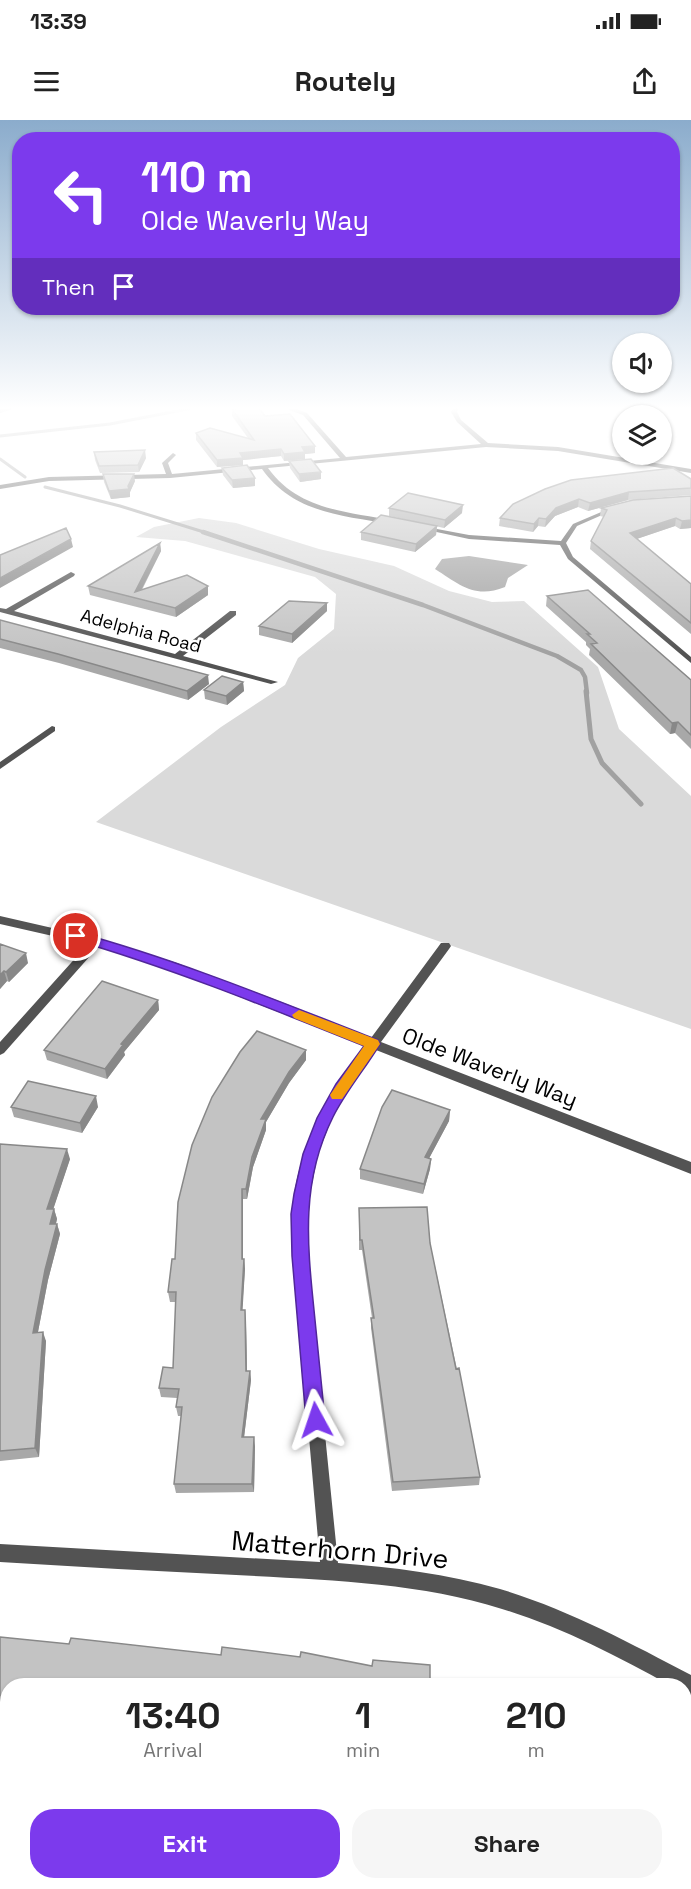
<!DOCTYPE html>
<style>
:root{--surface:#fff;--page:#f6f6f6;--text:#222;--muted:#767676;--accent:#7c3aed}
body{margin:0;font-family:"Space Grotesk",sans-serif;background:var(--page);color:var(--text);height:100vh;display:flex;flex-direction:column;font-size:22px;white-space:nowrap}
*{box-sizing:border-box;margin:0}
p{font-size:20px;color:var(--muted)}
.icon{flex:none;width:33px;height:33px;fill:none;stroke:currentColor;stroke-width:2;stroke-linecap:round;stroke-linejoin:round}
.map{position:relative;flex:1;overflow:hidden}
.side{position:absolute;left:0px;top:1558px;width:692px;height:212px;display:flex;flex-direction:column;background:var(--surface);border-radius:24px 24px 0 0;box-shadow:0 2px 4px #0004}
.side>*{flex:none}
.hud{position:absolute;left:12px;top:12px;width:668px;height:183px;border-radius:24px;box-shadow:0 2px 4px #0004;background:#7c3aed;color:#fff;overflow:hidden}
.buttons{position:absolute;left:612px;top:213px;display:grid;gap:12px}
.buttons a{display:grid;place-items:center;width:60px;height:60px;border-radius:50%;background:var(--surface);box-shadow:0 2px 4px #0004;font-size:30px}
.pin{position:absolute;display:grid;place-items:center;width:51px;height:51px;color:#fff;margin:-26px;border:3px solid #fff;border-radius:50%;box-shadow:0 2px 6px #0007}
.me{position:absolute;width:66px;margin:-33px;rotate:355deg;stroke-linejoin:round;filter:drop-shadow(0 0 4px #0008)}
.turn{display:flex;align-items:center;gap:21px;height:126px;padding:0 30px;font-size:27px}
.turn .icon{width:78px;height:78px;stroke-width:2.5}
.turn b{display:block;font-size:42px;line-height:51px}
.then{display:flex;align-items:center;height:57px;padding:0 30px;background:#0003;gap:12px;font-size:22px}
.eta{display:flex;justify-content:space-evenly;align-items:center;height:102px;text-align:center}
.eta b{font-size:36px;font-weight:700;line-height:42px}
.action{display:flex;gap:12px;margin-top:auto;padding:12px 30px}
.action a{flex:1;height:69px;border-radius:24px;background:var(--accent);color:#fff;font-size:24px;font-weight:700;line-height:69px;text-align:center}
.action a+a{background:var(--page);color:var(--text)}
.status{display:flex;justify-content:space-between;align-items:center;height:42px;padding:0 30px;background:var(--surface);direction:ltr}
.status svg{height:16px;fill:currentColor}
header{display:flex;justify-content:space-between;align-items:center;height:78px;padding:0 30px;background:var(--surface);font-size:27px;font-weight:700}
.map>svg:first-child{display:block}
.green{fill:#dadada}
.water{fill:#a1a1a1}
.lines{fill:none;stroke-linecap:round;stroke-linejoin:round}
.stream-far2{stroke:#a1a1a1;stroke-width:3}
.stream-far1{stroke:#a1a1a1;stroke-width:4.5}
.stream{stroke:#a1a1a1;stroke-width:5}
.street{fill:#535353;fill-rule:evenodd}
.wall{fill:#a8a8a8}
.shaded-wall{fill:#888}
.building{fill:#c3c3c3;stroke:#888;stroke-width:1.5}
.route{fill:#7c3aed;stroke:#51269a;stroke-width:1.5}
.slow{fill:#f59e0b}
.labels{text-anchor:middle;stroke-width:5;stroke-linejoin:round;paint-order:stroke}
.far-street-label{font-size:18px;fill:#000;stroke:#fff}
.street-label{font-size:22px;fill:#000;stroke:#fff}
.near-street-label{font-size:27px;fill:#000;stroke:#fff}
</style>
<div class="status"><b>13:39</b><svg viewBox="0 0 49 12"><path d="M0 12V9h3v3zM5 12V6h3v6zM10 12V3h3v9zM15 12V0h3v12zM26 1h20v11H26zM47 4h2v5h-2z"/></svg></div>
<header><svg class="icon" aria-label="menu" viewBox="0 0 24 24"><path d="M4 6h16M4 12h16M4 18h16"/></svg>Routely<svg class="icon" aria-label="share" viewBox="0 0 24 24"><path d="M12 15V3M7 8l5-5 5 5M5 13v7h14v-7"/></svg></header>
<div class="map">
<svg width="691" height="1769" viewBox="0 0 691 1769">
<rect width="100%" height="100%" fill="#fff"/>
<path class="green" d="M199,398L236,403L319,429L394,446L449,471L492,482L524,481L598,547L619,609L691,676V909L96,702L221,607L285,565L298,538L334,509L336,474L315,457L185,421L136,417L154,407Z"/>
<path class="water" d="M469,436L528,445L508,458L505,467C475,479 460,465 435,449L442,439Z"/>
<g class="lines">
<path class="stream-far2" d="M0,316L110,304L198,287
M0,339L25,357
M45,367L120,386L207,413"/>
<path class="stream-far1" d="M203,412L423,485L557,536L581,550L585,557L587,573"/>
<path class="stream" d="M586,571L591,619L602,643L641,684"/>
<path class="street" d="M11,287H19L0,293V289Z
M454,287H459L457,292L461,300L488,323L558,327L691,349V353L558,331L486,327L268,348C299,391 347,391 394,401V403L392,404C343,396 293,393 262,349L170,358L49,361L0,369V365L49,357L166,354L162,343L173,333L176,335L168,343L172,354L340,338L303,295L289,290L291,287L307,293L346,337L481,324L457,302L451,292Z
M613,387L618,388L577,406L566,423L573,437L691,537V543L568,439L560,425L469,419L418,408L421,406L469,415L561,421L573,404Z
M71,452L75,454L74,456L14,491L175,534L230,491H236V495L183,536L278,562L271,564L0,492V488L6,489Z
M52,606L55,607V611L0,649V642Z
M0,796L96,818L177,843L371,918L441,823H449L451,826L449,829L381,922L691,1042V1054L376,930L346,971L332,998L318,1034L306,1094L307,1136L338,1443C393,1447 447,1454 500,1469C567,1489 630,1523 691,1555V1576L684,1573V1566H671C617,1536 561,1507 502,1489C417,1462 325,1460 236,1455C157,1451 79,1447 0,1442V1424L320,1442L293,1136C292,1122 291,1108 292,1094C296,1029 328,976 365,926L169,849L98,827L4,933L0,935V922L88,824L0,804Z"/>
</g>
<path class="wall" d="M232,289L265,296L315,333L305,334V339L284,341L281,336L243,340V345L217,347L196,320V313L248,318L232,296Z
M94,332L146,338L139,352L100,353L95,340Z
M289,341L321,359L300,362L290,348Z
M222,348L255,358V366L233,368L223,355Z
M103,354L135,361L130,372V377L111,379L104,362Z
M691,359V375L628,380L588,391L578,387L555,396L545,407L538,406L533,412L499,406L500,398L513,384Z
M691,376V408L680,409L675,406L636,419L691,464V514L590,429L591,421L604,397L600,396L601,388Z
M389,388L462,393L444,408L389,396Z
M437,406L436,415L415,432L361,420V412Z
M160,423L161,431L142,470L208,466V475L176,497L90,475L88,466Z
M547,476L691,560V629L675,613L670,614L589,535L590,529L586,525V522L546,486Z
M327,483V491L292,523L259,515V506Z
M0,500L209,564L188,580L59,543L0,528Z
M243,562L244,571L227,585L205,579L204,570Z
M0,824L28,843L9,862L7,861L0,869Z
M158,880L159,890L124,932L125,935L107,959L47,940L44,930Z
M306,930V940L289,963L266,1002V1010L253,1047L247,1079H243V1139H244L245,1149L242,1190L246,1199L247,1251H250L251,1260L244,1317L255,1326L254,1372L176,1373L174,1364L181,1296H178L176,1287L177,1278L161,1277L159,1268L173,1248L176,1182H170L168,1172L175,1139Z
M11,987H98L82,1013L14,997Z
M450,990L449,1001L429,1038L431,1039L430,1049L423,1074L360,1059V1049Z
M0,1024L70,1039L53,1089H54L57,1099L56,1104H57L60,1114L48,1160L38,1212L46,1221L39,1337L0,1341Z
M359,1088L430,1123L480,1357L479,1365L392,1371L371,1208V1198H372L362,1130H359Z
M0,1517L69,1524L221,1535L300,1537L372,1546L430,1545L8,1566V1637L0,1636Z"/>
<path class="shaded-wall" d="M315,326V333L305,334V339L284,341V334L302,327Z
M281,329V336L243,340V345L217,347V340L240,333Z
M145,330L146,338L139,352L138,345Z
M321,352V359L300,362L299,354Z
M134,354L135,361L130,372V377L111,379L109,371L128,366Z
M255,358V366L233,368L232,360Z
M629,372L628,380L588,391L590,383Z
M579,379L578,387L555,396L545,407L546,399L556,388Z
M463,385L462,393L444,408L445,400Z
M539,398L538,406L533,412L534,404Z
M676,398L675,406L628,422L630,413Z
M691,400V408L680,409L682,401Z
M437,406L436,415L415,432L416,424Z
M71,419L73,427L0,468V458Z
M160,423L161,431L137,478L135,472Z
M208,466V475L176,497L175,488Z
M327,483V491L292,523V514Z
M208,555L209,564L188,580L187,571Z
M243,562L244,571L227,585L226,576Z
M678,602L675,613L670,614L672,603Z
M26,833L28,843L9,862L6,852Z
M4,851L7,861L0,869V855Z
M158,880L159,890L124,932L125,935L107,959L105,949L121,924Z
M306,930V940L289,963L266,1002V1010L253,1047L247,1079L246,1069L261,999L289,952Z
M96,976L98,987L82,1013L80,1003Z
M450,990L449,1001L424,1048L425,1037Z
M67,1029L70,1039L50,1099L47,1089Z
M431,1039L430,1049L423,1074L424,1064Z
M242,1069L243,1079V1149L242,1139Z
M54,1089L57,1099L53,1114L50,1104Z
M57,1104L60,1114L48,1160L36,1222L33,1213L45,1150Z
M244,1139L245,1149L242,1200L241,1190Z
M245,1190L246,1199L247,1260L246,1251Z
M43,1212L46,1221L39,1337L35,1328Z
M250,1251L251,1260L243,1326L242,1317Z
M254,1317L255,1326L254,1372L252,1364Z"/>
<path class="building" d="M258,287L265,296L290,294L315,326L302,327L305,332L284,334L281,329L240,333L243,338L217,340L196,313L210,308L254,320L232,289Z
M145,330L138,345L99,346L94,332Z
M311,339L321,352L299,354L289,341Z
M247,345L255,358L232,360L222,348Z
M673,348L691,359V368L629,372L590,383L579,379L556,388L546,399L539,398L534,404L500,398L513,384L545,369L571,360Z
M103,354H134L128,366L129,369L109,371Z
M408,373L463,385L445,400L389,388Z
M691,376V400L682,401L676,398L630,413L691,464V503L591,421L607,390L601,388L633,380Z
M381,395L437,406L416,424L361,412Z
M66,408L71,419L0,458V435Z
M160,423L135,472L187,455L208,466L175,488L88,466Z
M588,470L691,560V615L678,602L672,603L591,524L597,523L587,514H590L547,476Z
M289,481L327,483L292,514L259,506Z
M0,500L208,555L187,571L58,534L0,519Z
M222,556L243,562L226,576L204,570Z
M0,824L26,833L6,852L4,851L0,855Z
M102,861L158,880L121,924L123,925L105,949L44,930Z
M257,911L306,930L289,952L261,999H266L252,1037L246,1069H242V1139H244L241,1190H245L246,1251H250L242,1317H254L252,1364H174L182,1287H176L179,1269L159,1268L163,1247L173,1248L176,1172H168L172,1139H175L178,1082L192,1025L212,977L240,932Z
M28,961L96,976L80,1003L11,987Z
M392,970L450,990L425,1037L431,1039L424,1064L360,1049L382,987Z
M0,1024L67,1029L47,1089H54L50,1104H57L45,1150L33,1213L43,1212L35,1328L0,1331Z
M427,1087L430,1123L456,1249L459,1248L480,1357L393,1362L371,1198H374L362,1120H360L359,1088Z
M0,1517L69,1524L71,1518L221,1535L222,1527L300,1537L301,1532L372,1546L373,1540L430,1545V1566H8V1631H0Z"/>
<linearGradient id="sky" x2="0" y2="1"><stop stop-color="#8baccc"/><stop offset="0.54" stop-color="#fff"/><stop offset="1" stop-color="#fff" stop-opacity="0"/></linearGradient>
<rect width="691" height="534" fill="url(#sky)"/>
<path class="route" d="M76,812C179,840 278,881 378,920L380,924C365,949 346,971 333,997C301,1061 307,1122 314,1190C318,1227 321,1263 325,1300L322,1306L316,1309L309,1306L306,1300L292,1136L291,1094L294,1074L303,1034L317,998L336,964L364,926C267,887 171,848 71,819L69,816Z"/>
<path class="slow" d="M299,890L378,920L380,924L342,979H332L330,975L364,926L294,898L292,895Z"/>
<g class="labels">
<g class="far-street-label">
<text transform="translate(141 511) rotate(15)" y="6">Adelphia Road</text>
</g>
<g class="street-label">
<text transform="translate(490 947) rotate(21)" y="8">Olde Waverly Way</text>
</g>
<g class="near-street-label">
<text transform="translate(340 1430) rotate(5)" y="9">Matterhorn Drive</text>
</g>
</g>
</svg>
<div class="buttons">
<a><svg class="icon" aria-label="sound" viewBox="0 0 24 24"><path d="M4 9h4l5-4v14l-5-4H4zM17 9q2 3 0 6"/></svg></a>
<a><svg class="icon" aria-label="layers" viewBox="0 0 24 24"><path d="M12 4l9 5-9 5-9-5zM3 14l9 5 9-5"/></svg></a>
</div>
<div class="pin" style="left:76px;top:816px;background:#d93025"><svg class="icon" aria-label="arrive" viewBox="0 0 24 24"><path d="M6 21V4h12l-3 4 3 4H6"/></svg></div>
<svg class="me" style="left:316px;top:1300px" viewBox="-20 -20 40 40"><path d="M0-17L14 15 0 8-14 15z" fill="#7c3aed" stroke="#fff" stroke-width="4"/></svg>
<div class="hud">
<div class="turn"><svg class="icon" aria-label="left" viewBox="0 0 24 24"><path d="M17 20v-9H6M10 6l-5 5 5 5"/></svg><div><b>110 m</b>Olde Waverly Way</div></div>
<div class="then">Then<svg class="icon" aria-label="arrive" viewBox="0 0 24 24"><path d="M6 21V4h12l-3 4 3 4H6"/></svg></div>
</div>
<section class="side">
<div class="eta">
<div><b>13:40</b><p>Arrival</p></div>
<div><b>1</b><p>min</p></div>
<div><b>210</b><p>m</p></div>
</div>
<div class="action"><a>Exit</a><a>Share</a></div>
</section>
</div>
